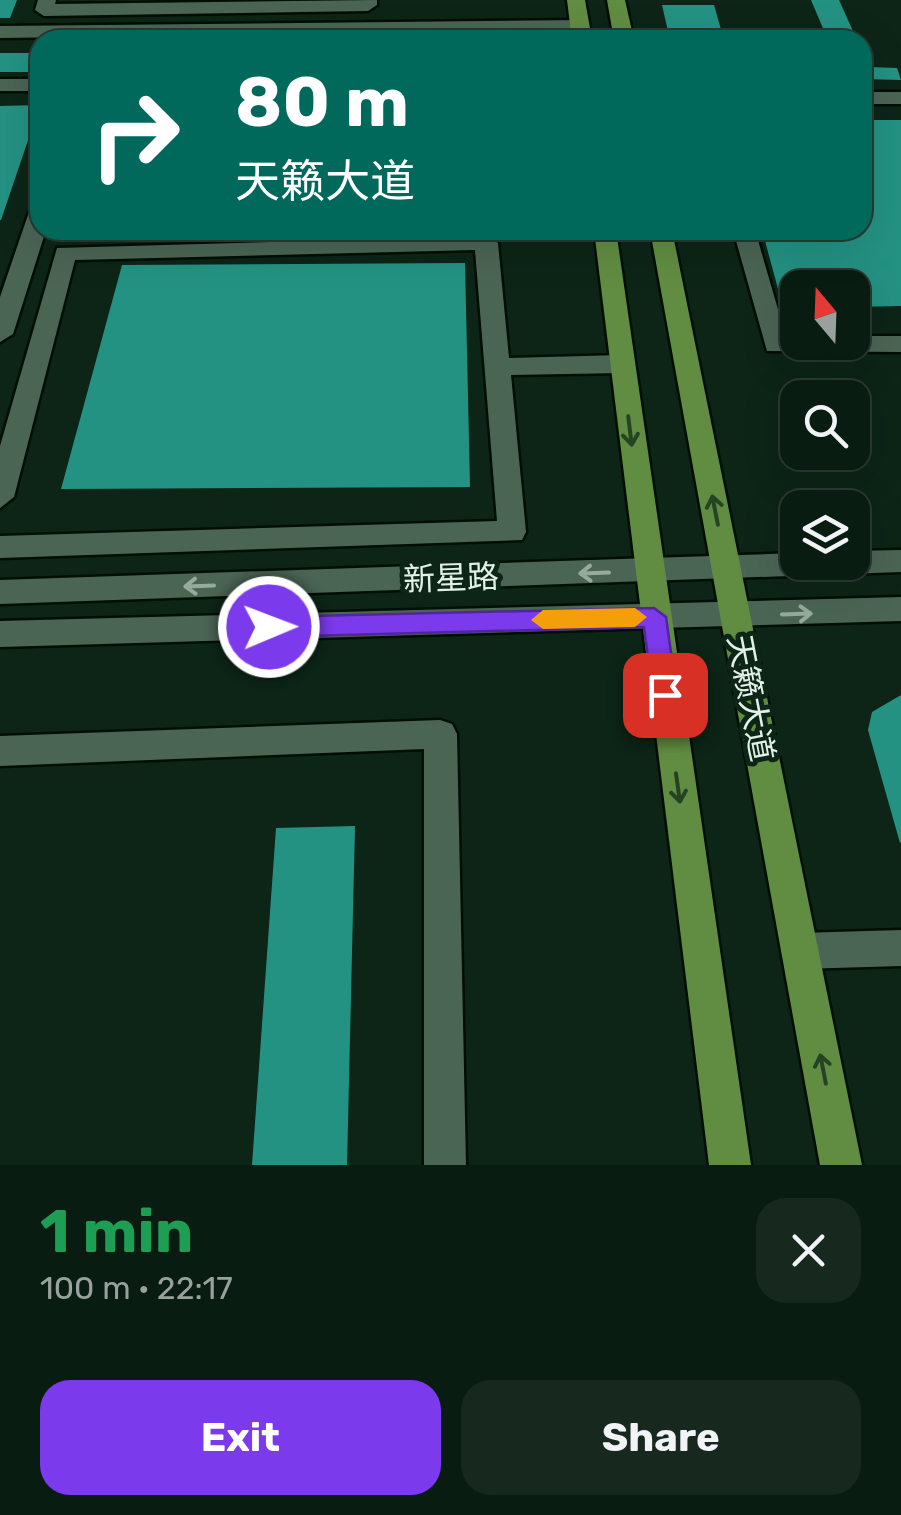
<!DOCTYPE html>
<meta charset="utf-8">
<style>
:root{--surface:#091c11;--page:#17291f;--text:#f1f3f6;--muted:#99a19f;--line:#293a31;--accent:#7c3aed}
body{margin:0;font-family:Rubik,"Noto Sans SC",sans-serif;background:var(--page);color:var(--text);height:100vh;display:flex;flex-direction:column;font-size:38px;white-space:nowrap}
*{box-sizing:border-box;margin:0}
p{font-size:32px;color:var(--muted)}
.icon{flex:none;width:55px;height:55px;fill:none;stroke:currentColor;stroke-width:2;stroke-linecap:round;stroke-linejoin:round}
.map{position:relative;height:1165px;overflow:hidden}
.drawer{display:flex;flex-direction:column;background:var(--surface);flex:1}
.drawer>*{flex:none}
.hud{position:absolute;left:30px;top:30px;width:842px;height:210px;border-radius:30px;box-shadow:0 10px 40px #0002,0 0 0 2px var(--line);background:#00695c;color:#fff;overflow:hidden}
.needle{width:65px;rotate:341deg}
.buttons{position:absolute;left:780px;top:270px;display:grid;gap:20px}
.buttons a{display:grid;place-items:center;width:90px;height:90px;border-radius:20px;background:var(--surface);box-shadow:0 10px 40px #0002,0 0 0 2px var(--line);font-size:50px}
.pin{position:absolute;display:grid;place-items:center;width:85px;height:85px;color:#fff;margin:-42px;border-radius:20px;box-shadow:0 5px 15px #0006}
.me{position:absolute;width:110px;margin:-55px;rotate:89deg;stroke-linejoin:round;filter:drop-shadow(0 0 8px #0008)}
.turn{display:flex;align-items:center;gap:35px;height:210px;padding:0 40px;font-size:45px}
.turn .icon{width:130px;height:130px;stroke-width:2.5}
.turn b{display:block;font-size:70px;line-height:85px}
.round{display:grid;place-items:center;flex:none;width:105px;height:105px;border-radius:30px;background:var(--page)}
.overview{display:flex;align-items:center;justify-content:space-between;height:170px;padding:0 40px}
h1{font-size:60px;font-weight:700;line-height:75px;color:#1e9e55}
.action{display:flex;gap:20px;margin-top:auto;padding:20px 40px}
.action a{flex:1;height:115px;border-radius:30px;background:var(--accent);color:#fff;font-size:40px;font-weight:700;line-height:115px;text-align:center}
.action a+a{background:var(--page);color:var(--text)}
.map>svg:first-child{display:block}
.building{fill:#249283}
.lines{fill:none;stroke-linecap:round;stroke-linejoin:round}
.minor-casing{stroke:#000e04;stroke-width:5}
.major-casing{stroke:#000e04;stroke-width:5}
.minor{fill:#4b6555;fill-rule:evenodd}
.major{fill:#618d42;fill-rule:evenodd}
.oneway{stroke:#264424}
.oneway2{stroke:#96ab9e}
.route{fill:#7c3aed;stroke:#51269a;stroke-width:2.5}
.slow{fill:#f59e0b}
.labels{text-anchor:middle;stroke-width:10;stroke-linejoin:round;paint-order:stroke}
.street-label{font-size:32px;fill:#e2f1e7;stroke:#0c2517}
</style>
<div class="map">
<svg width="901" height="1165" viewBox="0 0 901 1165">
<rect width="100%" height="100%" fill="#0c2517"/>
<path class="building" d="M0,0H17L10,18H0Z
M811,0H839L857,40H828Z
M662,5H714L724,40H670Z
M0,53H40V72H0Z
M862,54L868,67L897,68L901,80L862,79Z
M40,105L1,220H0V106Z
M862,120H901V306L852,307V288H798V307H783L762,230H862Z
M465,263L470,487L61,489L122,265Z
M901,695V842L900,843L868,730L872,712Z
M355,826L347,1165H252L276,828Z"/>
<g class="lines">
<defs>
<path id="minor" d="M38,0H56L55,4L377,0V5L368,11L44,16L35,10Z
M587,20V28L580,30L0,38V26Z
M0,79H40V91H0Z
M862,92H901V104H862Z
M40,205V230H46L13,334L0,342V297L29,212Z
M733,230H755L786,337L798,336V342H852V336H901V352L767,351Z
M486,236L498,243L509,358L622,355L635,364L622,373L511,375L526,532L522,540L0,558V536L497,521L475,250L75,260L14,497L0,508V446L57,248Z
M901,550V572L0,604V580L798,553V562H852V551Z
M901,597V621L0,647V621Z
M440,720L452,724L457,734L466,1165H424V749L0,766V736Z
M901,930V966L800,969L787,964L781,951L787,938L800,933Z"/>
<path id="major" d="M567,0H585L592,40H572Z
M607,0H625L634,40H614Z
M594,230H616L751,1165H709Z
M650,230H672L862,1165H820Z"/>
</defs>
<use href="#minor" class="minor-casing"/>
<use href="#major" class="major-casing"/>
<use href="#minor" class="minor"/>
<use href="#major" class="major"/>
</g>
<defs><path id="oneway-shaft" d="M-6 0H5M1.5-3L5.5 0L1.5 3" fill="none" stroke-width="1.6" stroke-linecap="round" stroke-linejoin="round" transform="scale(2.5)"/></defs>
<g class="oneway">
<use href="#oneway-shaft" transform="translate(630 431) rotate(83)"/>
<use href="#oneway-shaft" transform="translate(715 510) rotate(-101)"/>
<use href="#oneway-shaft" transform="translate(678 788) rotate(82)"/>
<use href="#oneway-shaft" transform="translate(823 1069) rotate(-101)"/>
</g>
<g class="oneway2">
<use href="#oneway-shaft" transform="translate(594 573) rotate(178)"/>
<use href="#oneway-shaft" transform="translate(199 586) rotate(178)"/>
<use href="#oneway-shaft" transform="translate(797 614) rotate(-2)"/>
</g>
<path class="route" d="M654,608L666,617L677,695L665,706L653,695L644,627L269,637L258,627L269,617Z"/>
<path class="slow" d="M635,608L647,617L635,627L543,629L531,620L543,610Z"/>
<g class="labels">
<g class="street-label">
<text transform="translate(451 578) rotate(-2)" y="11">新星路</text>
<text transform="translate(751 698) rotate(79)" y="11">天籁大道</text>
</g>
</g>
</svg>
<div class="buttons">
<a><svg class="needle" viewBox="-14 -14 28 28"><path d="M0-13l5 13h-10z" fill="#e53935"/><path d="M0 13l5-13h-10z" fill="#99a19f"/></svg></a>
<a><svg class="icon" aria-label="search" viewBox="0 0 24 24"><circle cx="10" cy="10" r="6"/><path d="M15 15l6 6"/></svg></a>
<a><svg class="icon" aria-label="layers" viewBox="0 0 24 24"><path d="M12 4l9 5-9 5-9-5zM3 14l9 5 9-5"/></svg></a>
</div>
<div class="pin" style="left:665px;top:695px;background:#d93025"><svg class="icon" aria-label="arrive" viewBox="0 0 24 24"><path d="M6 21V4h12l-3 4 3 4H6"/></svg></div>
<svg class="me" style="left:269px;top:627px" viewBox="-20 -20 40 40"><circle r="17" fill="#7c3aed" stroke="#fff" stroke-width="3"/><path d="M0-11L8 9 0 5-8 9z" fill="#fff"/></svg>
<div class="hud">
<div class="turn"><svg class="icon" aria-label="right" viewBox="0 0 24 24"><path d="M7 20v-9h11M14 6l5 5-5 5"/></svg><div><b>80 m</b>天籁大道</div></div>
</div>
</div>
<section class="drawer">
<div class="overview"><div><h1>1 min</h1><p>100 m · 22:17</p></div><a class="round"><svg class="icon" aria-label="close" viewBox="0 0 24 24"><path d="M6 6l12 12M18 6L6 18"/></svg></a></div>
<div class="action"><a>Exit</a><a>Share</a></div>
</section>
